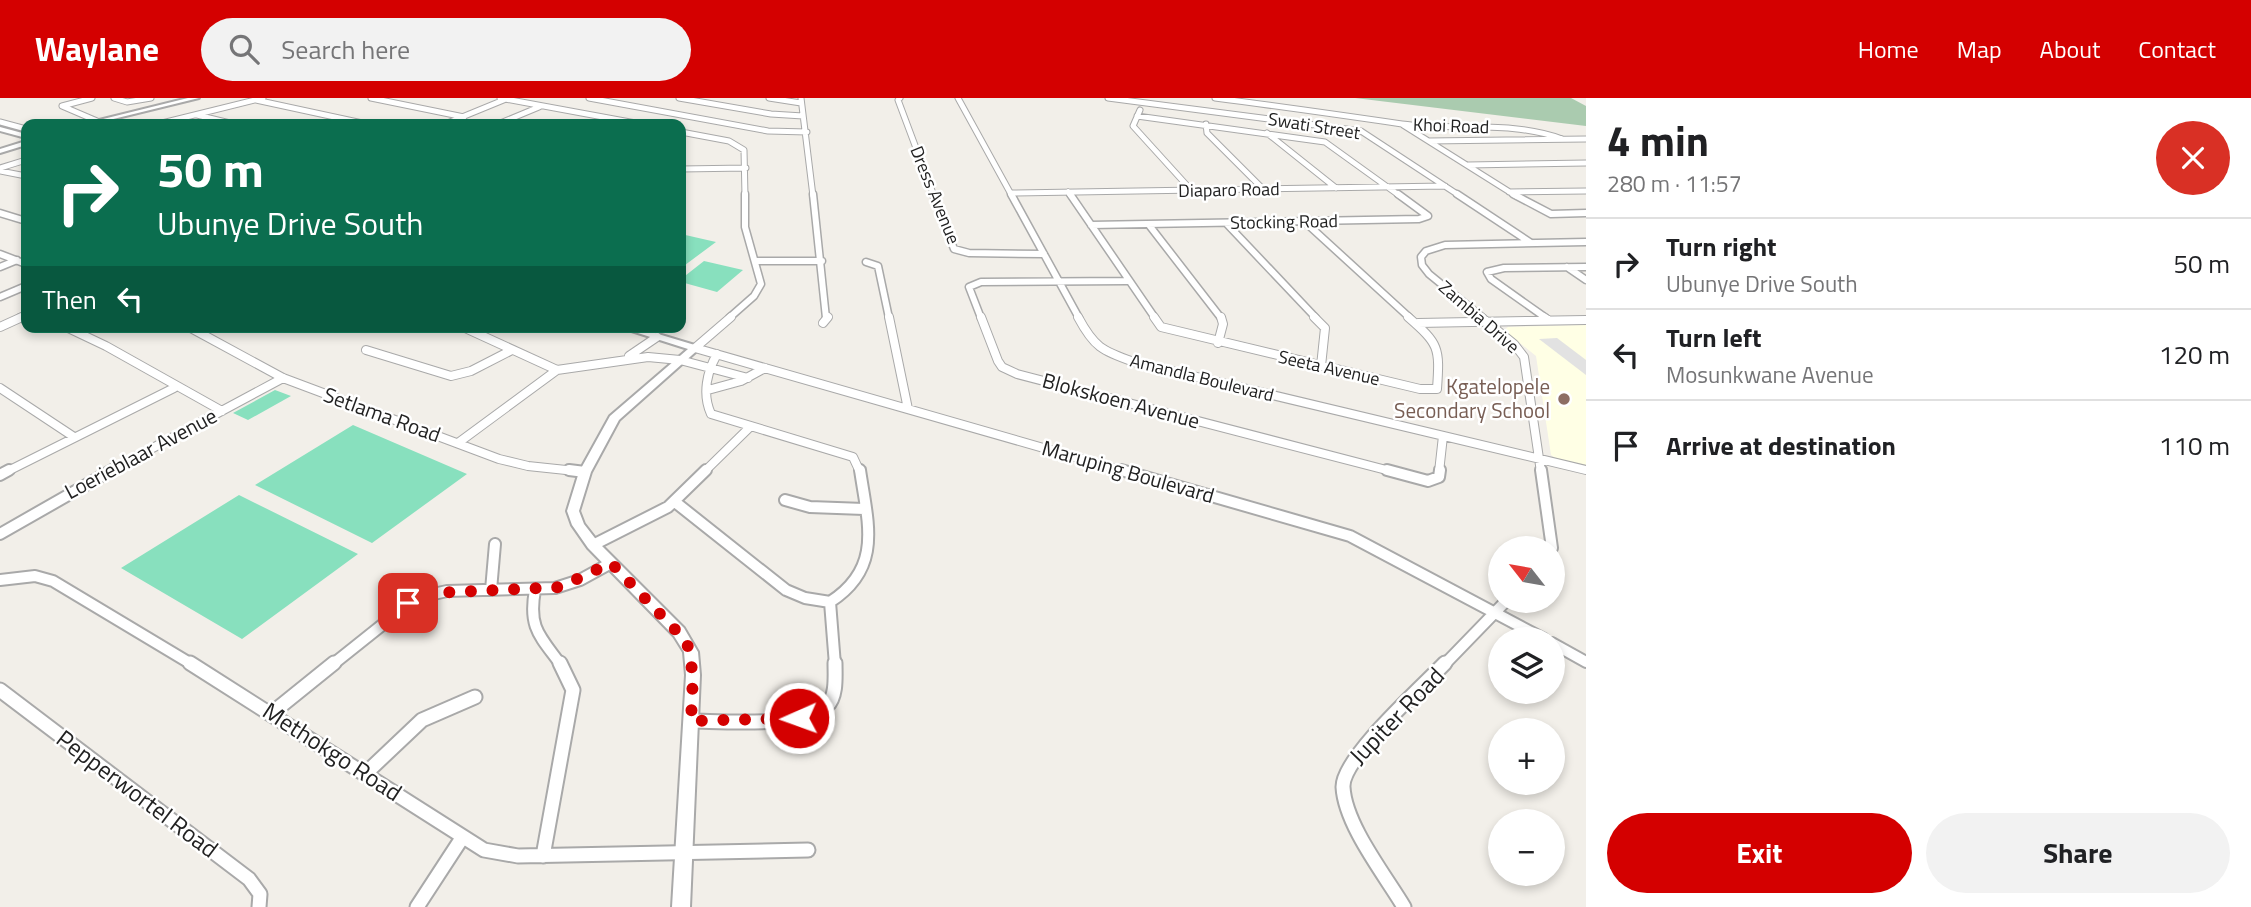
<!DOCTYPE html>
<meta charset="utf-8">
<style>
:root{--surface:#fff;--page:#f2f2f2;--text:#202124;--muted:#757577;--line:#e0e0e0;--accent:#d40000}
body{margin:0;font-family:"Titillium Web",sans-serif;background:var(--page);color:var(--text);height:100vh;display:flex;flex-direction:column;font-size:26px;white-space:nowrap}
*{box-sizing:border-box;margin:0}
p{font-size:23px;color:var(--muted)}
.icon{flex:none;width:38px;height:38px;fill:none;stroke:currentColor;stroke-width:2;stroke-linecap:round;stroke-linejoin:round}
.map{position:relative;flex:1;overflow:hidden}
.panel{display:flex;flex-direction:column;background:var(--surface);width:665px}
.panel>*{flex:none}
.banner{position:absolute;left:21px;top:21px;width:665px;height:214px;border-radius:14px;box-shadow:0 4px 10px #0003;background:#0b6e4f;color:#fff;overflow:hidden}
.needle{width:46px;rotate:301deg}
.controls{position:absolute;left:1488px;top:438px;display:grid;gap:14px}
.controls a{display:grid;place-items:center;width:77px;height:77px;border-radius:50%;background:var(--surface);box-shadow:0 4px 10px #0003;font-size:35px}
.pin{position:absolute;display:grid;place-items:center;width:60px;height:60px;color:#fff;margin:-30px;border-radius:14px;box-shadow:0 4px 10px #0006}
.me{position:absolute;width:77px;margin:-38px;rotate:268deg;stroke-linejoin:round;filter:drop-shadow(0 0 5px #0008)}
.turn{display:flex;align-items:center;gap:24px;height:147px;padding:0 21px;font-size:32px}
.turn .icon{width:91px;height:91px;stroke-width:2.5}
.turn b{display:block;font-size:49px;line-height:60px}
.then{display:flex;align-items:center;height:66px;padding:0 21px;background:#0003;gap:14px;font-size:26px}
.round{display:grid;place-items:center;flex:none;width:74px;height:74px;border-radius:37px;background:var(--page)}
.head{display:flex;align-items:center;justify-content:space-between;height:119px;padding:0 21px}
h1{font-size:42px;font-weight:700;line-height:52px}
.button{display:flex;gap:14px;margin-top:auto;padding:14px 21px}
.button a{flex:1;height:80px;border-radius:42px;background:var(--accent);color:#fff;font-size:28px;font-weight:700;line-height:80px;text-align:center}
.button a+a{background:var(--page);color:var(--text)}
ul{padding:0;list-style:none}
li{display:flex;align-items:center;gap:21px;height:91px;padding:0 21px;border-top:2px solid var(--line)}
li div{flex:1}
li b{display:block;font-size:26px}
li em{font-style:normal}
header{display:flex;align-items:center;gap:42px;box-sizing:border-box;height:98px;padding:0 35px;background:var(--accent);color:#fff}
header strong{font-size:33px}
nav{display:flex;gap:38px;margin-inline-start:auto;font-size:24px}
.search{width:490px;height:63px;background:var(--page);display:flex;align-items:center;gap:18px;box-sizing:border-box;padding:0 24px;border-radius:38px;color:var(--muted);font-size:26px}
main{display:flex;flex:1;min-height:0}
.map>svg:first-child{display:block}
.education{fill:#ffffe5}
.cemetery{fill:#aacbaf}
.pitch{fill:#88e0be}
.parking{fill:#e2e2e2}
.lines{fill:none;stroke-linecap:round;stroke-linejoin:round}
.minor-far4-casing{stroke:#a9a9a9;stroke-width:7}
.minor-far3-casing{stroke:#a9a9a9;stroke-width:9}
.minor-far2-casing{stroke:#a9a9a9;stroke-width:10}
.minor-far1-casing{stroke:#a9a9a9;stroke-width:14}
.minor-casing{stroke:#a9a9a9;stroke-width:17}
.tertiary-casing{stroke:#a9a9a9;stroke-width:4}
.minor-far4{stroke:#fff;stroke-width:5}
.minor-far3{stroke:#fff;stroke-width:6}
.minor-far2{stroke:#fff;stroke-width:8}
.minor-far1{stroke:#fff;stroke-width:10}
.minor{stroke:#fff;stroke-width:13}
.tertiary{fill:#fff;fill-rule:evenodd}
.route{stroke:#d40000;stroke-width:12;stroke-dasharray:0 21.6}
.education-dot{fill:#8d6e63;stroke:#fff;stroke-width:2.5}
.labels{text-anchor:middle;stroke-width:5;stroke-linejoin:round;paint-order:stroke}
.far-street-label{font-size:18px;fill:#222;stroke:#fff}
.education-label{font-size:21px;fill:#785e54;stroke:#fff;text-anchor:end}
.street-label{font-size:21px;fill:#222;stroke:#fff}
.near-street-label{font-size:24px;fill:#222;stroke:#fff}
</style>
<header>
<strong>Waylane</strong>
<div class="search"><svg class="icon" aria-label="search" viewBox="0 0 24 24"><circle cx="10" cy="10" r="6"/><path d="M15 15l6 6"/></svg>Search here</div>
<nav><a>Home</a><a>Map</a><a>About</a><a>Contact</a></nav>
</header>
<main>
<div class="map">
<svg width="1586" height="809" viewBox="0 0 1586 809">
<rect width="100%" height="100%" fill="#f2efe9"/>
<path class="education" d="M1586,227V370L1560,363L1551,357L1536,258L1504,232L1508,229Z"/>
<path class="cemetery" d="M1355,0H1571L1586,8V28Z"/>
<path class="pitch" d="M681,136L716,144L681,170Z
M704,163L743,172L717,194L681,184V181Z
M275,292L291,298L248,322L233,315Z
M353,327L467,376L372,445L255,387Z
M239,397L358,456L242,541L121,470Z"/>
<path class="parking" d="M1557,240L1586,262V277L1539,241Z"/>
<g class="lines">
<defs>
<path id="minor-far4" d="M92,0L62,8L97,23
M114,0L127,4L151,0
M371,0L464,19
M500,0L641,26
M589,0L768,33L807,34
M679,0L771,16L803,18
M769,0L801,5
M801,0L813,98
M900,0L898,2L934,98
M958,0L1012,98
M1108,0L1361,33L1460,98
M1215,0C1277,8 1340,17 1402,26C1455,33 1510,22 1562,41
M256,2L367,26
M1140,12L1133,28L1192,93
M197,17L234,26
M1137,18L1325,44L1400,98
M0,24L26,31
M158,26L263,0
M445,26L506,1
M498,26L539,9
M1206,26L1207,35L1264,92
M1403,27L1516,98
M681,34L729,43L744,52L745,98
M1267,35L1336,90
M1429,43L1586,41
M1468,67L1586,65
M0,70L26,62
M681,71L746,70
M0,73L26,78
M1068,94L1071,98
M1509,94L1586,93
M1012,95L1445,88"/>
<path id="minor-far3" d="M813,96L826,220
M933,96L954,151L969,155L1044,156
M1011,96L1079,220
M1070,96L1155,220
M1457,96L1531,145
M1513,96L1551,116L1586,115
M0,115L26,123
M1305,124L1410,220
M1227,126L1316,220
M1091,127L1419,121L1428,118L1398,96
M1149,127L1221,220
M0,156L26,166
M756,163H822
M866,164L878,168L889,220
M0,169L17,162
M1567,169L1586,182
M0,199L26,188
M19,220L26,217
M729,220L754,198L761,186L745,129V96
M981,220L969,189L981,184L1127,183
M1483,220L1429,176L1422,167L1421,159L1426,153L1445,147L1586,144
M1546,220L1491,181L1487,174L1504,170L1586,169"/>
<path id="minor-far2" d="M889,219L908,311
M981,219L998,263L1002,269L1017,276L1394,374
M1078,219C1094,249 1102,253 1134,264L1586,372
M1154,219L1161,229L1420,291H1437C1440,249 1439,246 1408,219
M1314,219L1325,230L1321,268
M1481,219L1514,246L1524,259L1541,374
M1543,219L1548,222
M823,225L828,219
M1418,225L1586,222
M0,229L22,219
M66,229L106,248L222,313
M189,229L283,280L499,361L528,368L585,374
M463,229L557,272
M1218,245L1223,226L1221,219
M695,250L731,219
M695,250L1127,374
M366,252L451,278L471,273L510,253
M717,256C707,274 702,296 711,316L853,359L860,374
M629,258L657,239
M0,290L74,339
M708,292L741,283L765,270
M458,345L557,272L648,259L680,262L748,280
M6,374L174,290
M108,374L283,280
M704,374L750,329
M1439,374L1443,338"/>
<path id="minor-far1" d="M569,372L585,374
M1121,372L1350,438L1544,541
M1387,372L1428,383L1439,379L1440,372
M1541,372L1552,450
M0,377L9,372
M785,402L810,409L864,411
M675,404L786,492L805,500L830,504
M0,436L112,372
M593,447L668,409L706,372
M0,482L35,478L53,483L193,567
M491,492L495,446
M535,492C528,530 540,538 561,567
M830,504C883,470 868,426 860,372
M830,504L835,567
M1552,545L1586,564
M332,567L416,500L447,493L555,490L580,482L611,465
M1444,567L1507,502"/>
<path id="minor" d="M190,565L484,752L518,758L808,752
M0,592L249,781L260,796L259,809
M272,615L334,565
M691,623C720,623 807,630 827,608C837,598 835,578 835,565
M366,675L422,622L475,599
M543,758L573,592L560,565
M417,809L462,740
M1404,809C1385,777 1345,727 1343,689C1342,660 1423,588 1445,565"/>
<path id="tertiary" d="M188,0H199L93,26H83Z
M0,29L26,36V40L0,33Z
M26,43V47L0,55V51Z
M619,229H635L698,248L700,250L619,322L591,374L579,413L584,426L598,444L684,530L698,554L700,577L690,809H672L686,577L684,554L674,538L588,450L572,427L567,413L579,374L610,318L688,251Z"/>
</defs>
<use href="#minor-far4" class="minor-far4-casing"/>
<use href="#minor-far3" class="minor-far3-casing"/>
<use href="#minor-far2" class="minor-far2-casing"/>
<use href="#minor-far1" class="minor-far1-casing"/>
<use href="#minor" class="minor-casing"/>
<use href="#tertiary" class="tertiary-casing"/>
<use href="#minor-far4" class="minor-far4"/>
<use href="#minor-far3" class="minor-far3"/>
<use href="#minor-far2" class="minor-far2"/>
<use href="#minor-far1" class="minor-far1"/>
<use href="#minor" class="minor"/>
<use href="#tertiary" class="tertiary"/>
</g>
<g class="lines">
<path class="route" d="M408,505L434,495L560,489L611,465L687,544L693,577L691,623L799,620"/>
</g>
<circle class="education-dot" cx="1564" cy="301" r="7"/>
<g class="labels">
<g class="far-street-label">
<text transform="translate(1314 28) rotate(9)" y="6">Swati Street</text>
<text transform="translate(1451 28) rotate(2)" y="6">Khoi Road</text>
<text transform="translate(1229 92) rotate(-1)" y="6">Diaparo Road</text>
<text transform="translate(935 97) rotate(68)" y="6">Dress Avenue</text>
<text transform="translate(1284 124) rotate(-1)" y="6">Stocking Road</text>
<text transform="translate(1479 219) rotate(41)" y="6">Zambia Drive</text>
<text transform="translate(1329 270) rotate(13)" y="6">Seeta Avenue</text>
<text transform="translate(1202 280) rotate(14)" y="6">Amandla Boulevard</text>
</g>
<g class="education-label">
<text x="1550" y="296">Kgatelopele<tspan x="1550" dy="24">Secondary School</tspan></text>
</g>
<g class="street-label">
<text transform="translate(1121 303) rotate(15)" y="7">Blokskoen Avenue</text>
<text transform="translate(382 317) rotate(20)" y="7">Setlama Road</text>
<text transform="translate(141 356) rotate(-28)" y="7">Loerieblaar Avenue</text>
<text transform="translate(1128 374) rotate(16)" y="7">Maruping Boulevard</text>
</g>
<g class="near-street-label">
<text transform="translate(1397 618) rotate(-46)" y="8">Jupiter Road</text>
<text transform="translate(332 654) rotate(33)" y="8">Methokgo Road</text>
<text transform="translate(137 696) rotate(37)" y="8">Pepperwortel Road</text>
</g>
</g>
</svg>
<div class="controls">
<a><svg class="needle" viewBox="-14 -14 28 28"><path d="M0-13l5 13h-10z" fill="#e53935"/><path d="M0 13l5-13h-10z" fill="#757577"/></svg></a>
<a><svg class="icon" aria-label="layers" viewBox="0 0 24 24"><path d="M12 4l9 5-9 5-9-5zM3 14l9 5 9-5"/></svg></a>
<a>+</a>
<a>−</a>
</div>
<div class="pin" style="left:408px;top:505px;background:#d93025"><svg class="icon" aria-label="arrive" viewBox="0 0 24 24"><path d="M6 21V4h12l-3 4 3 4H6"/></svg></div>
<svg class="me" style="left:799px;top:620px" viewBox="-20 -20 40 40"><circle r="17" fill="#d40000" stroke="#fff" stroke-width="3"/><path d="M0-11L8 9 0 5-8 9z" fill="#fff"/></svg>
<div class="banner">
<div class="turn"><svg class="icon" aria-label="right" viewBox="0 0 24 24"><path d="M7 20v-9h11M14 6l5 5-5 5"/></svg><div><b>50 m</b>Ubunye Drive South</div></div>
<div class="then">Then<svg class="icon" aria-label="left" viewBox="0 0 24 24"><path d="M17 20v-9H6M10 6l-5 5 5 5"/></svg></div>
</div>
</div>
<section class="panel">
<div class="head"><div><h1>4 min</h1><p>280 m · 11:57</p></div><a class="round" style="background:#d93025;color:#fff"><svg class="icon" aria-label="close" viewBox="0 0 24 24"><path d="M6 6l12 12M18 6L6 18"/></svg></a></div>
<ul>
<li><svg class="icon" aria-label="right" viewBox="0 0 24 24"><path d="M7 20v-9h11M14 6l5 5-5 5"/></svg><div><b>Turn right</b><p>Ubunye Drive South</p></div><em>50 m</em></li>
<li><svg class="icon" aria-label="left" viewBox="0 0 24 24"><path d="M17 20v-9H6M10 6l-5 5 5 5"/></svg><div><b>Turn left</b><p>Mosunkwane Avenue</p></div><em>120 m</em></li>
<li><svg class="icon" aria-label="arrive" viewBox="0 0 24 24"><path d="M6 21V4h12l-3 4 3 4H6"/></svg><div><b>Arrive at destination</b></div><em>110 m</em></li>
</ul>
<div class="button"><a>Exit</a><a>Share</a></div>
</section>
</main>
